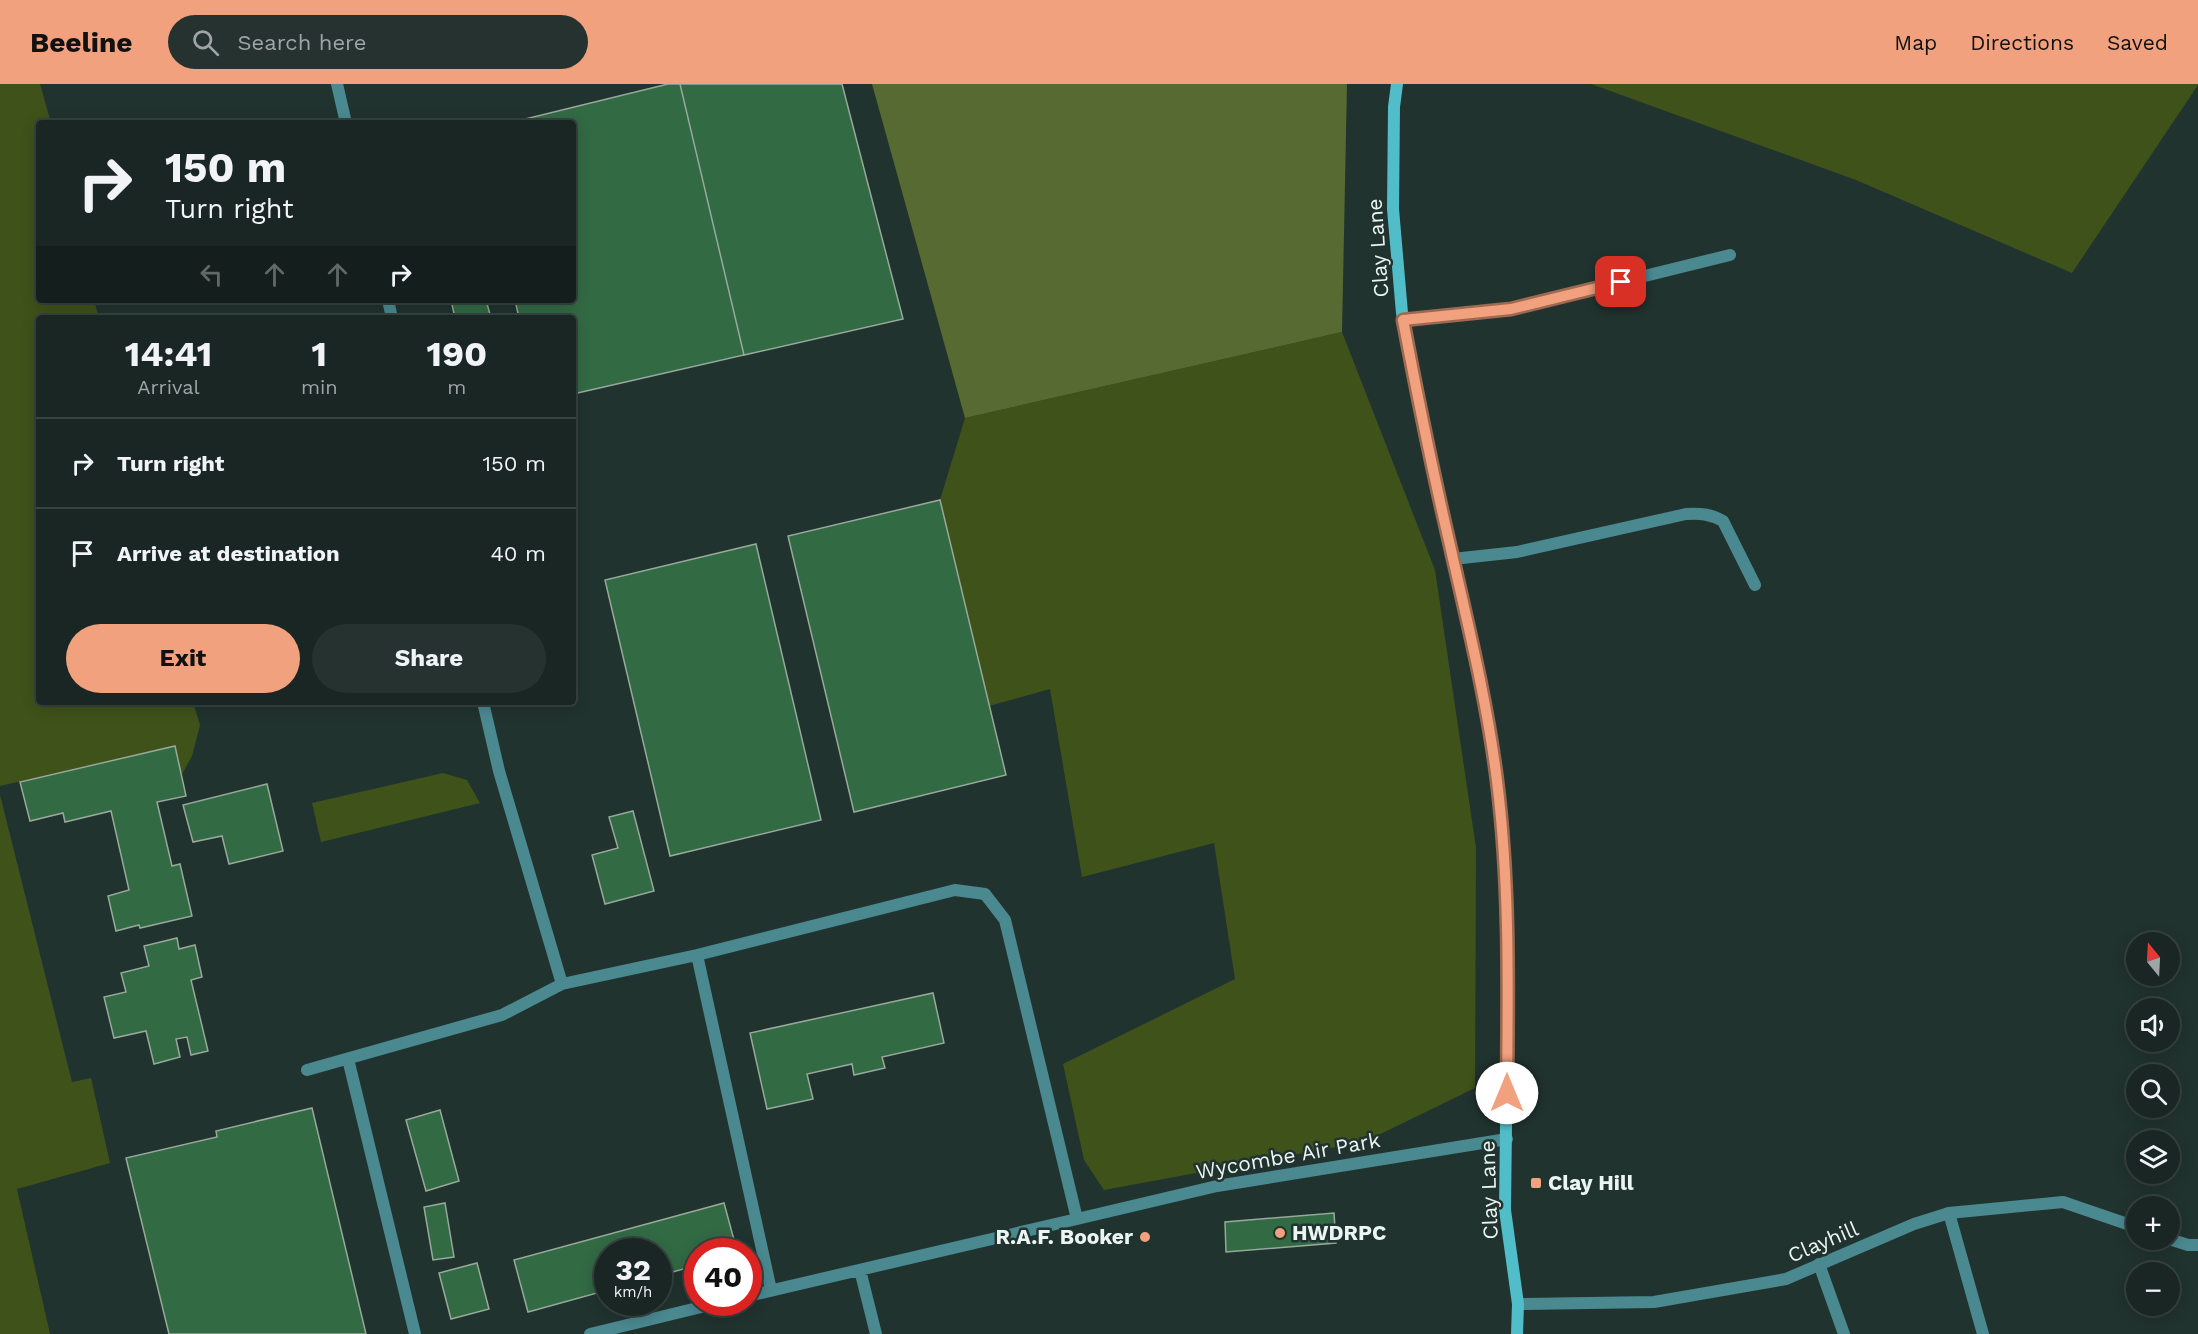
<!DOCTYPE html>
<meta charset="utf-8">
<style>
:root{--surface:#192623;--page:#263230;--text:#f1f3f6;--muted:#9fa5a6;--line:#374341;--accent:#f1a17d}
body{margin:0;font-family:"Work Sans",sans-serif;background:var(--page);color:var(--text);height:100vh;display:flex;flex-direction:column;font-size:22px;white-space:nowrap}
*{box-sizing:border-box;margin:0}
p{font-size:20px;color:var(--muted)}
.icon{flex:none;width:33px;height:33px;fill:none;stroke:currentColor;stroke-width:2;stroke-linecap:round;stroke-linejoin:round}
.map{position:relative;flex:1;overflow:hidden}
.panel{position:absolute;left:36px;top:231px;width:540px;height:390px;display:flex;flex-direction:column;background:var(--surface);border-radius:6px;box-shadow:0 3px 15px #0003,0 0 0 2px var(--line)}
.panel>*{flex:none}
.banner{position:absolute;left:36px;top:36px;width:540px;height:183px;border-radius:6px;box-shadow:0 3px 15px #0003,0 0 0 2px var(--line);background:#192623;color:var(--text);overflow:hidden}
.needle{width:39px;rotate:342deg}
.tools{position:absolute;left:2126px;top:848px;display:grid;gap:12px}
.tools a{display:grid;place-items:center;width:54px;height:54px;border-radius:50%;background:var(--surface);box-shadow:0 3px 15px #0003,0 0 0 2px var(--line);font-size:30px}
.speed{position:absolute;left:594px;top:1154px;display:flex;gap:12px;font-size:30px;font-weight:700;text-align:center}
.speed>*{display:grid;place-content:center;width:78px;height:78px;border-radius:50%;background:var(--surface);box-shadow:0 3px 15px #0003,0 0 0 2px var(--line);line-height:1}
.speed small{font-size:15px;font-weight:400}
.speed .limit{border:9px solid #d22;background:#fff;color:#111}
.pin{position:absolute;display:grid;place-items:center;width:51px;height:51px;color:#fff;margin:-26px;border-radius:12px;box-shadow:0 3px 9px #0006}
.me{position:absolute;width:66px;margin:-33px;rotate:0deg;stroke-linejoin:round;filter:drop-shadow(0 0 4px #0008)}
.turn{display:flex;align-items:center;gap:21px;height:126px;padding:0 30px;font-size:27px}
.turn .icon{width:78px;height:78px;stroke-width:2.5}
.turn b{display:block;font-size:42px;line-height:51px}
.lanes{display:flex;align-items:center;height:57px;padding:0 30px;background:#0003;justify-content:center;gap:30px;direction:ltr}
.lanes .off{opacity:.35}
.eta{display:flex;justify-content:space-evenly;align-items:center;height:102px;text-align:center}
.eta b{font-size:36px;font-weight:700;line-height:42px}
.cta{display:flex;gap:12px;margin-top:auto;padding:12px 30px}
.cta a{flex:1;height:69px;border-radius:36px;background:var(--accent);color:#111;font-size:24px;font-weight:700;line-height:69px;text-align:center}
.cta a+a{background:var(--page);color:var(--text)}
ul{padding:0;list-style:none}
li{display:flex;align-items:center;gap:18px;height:90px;padding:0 30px;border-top:2px solid var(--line)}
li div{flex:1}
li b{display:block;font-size:22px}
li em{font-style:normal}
header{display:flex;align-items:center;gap:36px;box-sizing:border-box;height:84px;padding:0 30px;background:var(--accent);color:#111}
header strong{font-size:28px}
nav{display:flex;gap:33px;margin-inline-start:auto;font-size:21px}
.search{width:420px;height:54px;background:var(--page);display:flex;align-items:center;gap:15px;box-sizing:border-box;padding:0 21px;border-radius:33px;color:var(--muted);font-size:22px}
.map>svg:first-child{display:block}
.green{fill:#3f521a}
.forest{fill:#566a31}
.building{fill:#326a44;stroke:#98a89c;stroke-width:1.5}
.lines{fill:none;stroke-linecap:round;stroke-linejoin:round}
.lane{stroke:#4b8991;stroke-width:12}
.street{stroke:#4b8991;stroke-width:12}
.secondary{stroke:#51bdc9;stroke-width:12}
.route-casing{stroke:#9d6951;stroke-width:15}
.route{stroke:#f1a17d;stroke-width:10}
.poi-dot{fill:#f1a17d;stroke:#21332f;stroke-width:2}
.labels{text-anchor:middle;stroke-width:5;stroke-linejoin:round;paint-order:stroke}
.street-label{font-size:21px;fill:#ebf6f3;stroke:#21332f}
.poi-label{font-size:21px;font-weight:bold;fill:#ebf6f3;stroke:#21332f;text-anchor:start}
</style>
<header>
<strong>Beeline</strong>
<div class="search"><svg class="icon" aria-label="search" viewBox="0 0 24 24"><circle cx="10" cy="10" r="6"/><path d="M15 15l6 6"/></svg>Search here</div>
<nav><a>Map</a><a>Directions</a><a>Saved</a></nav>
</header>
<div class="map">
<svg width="2198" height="1250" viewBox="0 0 2198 1250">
<rect width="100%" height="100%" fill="#21332f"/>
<path class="green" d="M0,0H40L51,39H39V216H94L99,234H39V618H193L200,641L192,672L181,692L174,662L0,702Z
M1591,0H2198V1L2072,189L1856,96Z
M1342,248L1435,486L1476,764L1475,1004L1364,1058L1104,1106L1084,1076L1063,980L1235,895L1214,759L1082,793L1050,605L989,622L940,416L965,334Z
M443,689L467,696L480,719L321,758L312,719Z
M0,711L72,998L91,994L110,1079L17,1105L50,1250H0Z"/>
<path class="forest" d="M872,0H1347L1342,248L965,334Z"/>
<path class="building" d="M668,0H680L744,271L573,310V234H519L515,216H573V39H509Z
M680,0H842L903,235L744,271Z
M451,216H486L491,234H455Z
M940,416L1006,691L854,728L788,452Z
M756,460L821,736L670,772L605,496Z
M175,662L186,712L157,718L172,782L180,780L192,832L140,844L139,841L116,847L108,812L129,806L111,727L65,738L63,729L30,737L20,698Z
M267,700L283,767L229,780L222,752L193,758L183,721Z
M633,727L654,807L605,820L592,771L618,764L609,733Z
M177,854L179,865L195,861L202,893L191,896L208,967L191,971L187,953L176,955L180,973L154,980L146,947L114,954L104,913L126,908L121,889L149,882L144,862Z
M933,909L944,959L882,973L885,984L854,991L852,980L807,990L813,1015L767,1025L750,949Z
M312,1024L366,1250H169L126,1074L217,1053L216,1047Z
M440,1026L459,1097L426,1107L406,1036Z
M445,1119L454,1173L433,1176L424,1123Z
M724,1119L737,1167H698V1181L658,1192V1167H608V1206L528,1228L514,1176Z
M1334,1129L1336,1159L1226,1168L1225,1138Z
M477,1179L489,1225L451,1235L439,1189Z"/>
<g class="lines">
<path class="lane" d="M337,0L346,39
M388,216L392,234
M1403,236L1511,225L1730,171
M1453,475L1517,468L1686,430C1700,429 1710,430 1723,437L1755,501
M483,618L499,687L562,900
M697,871L771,1206
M348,975L415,1250
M307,986L502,931L562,900L697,871L955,806L985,810L1005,836L1077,1135L748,1212
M1949,1129L1983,1250
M1077,1135L1217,1102L1507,1055
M1819,1180L1844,1250
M860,1186L876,1250
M590,1250L722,1218"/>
<path class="street" d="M2169,1155L2188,1161H2198
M1518,1220L1654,1218L1786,1195L1914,1140L1949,1129L2063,1118L2136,1143"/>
<path class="secondary" d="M1397,0L1394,23L1393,125L1402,229L1425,353L1485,616L1498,698L1505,786L1508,873L1505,1126L1518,1220L1517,1250"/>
</g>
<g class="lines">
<defs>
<path id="route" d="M1507,1009C1508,905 1510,801 1497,697C1487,616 1467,537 1449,457C1432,384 1417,310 1403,236L1511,225L1621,198"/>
</defs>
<use href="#route" class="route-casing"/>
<use href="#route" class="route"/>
</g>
<g class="poi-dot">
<rect x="1530" y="1093" width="12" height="12" rx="3"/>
<circle cx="1280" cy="1149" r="6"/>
<circle cx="1145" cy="1153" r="6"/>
</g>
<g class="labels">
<g class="street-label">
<text transform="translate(1378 164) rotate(-94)" y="7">Clay Lane</text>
<text transform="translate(1288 1072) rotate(-10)" y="7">Wycombe Air Park</text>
<text transform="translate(1489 1106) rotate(-92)" y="7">Clay Lane</text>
<text transform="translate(1823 1158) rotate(-23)" y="7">Clayhill</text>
</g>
<g class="poi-label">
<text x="1548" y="1106">Clay Hill</text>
<text x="1292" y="1156">HWDRPC</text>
<text x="1133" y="1160" text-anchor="end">R.A.F. Booker</text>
</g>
</g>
</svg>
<div class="tools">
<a><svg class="needle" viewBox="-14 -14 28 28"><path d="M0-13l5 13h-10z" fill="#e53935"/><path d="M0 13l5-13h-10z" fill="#9fa5a6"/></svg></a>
<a><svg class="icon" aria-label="sound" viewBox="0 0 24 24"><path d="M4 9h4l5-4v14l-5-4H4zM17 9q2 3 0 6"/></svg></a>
<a><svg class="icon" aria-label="search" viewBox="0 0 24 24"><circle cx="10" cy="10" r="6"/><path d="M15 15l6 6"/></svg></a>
<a><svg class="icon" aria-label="layers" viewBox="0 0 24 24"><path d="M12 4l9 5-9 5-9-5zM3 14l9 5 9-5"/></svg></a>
<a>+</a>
<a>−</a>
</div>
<div class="speed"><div>32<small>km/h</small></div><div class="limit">40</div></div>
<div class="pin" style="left:1621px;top:198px;background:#d93025"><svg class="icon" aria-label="arrive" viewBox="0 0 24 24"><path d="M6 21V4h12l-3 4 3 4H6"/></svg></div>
<svg class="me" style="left:1507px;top:1009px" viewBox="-20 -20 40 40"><circle r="19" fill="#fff"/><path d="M0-13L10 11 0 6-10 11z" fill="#f1a17d"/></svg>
<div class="banner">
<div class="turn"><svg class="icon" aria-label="right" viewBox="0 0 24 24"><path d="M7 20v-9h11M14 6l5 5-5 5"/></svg><div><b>150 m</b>Turn right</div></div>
<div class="lanes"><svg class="icon off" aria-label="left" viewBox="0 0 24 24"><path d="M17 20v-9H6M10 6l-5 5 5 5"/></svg><svg class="icon off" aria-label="ahead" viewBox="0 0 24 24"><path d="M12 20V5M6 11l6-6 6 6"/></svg><svg class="icon off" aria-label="ahead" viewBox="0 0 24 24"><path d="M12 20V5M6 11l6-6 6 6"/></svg><svg class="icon" aria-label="right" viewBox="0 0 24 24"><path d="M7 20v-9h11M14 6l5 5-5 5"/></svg></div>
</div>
<section class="panel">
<div class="eta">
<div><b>14:41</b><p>Arrival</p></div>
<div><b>1</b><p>min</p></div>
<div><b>190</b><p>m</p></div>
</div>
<ul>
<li><svg class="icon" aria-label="right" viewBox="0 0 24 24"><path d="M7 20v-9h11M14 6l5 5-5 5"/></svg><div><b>Turn right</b></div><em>150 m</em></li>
<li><svg class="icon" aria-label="arrive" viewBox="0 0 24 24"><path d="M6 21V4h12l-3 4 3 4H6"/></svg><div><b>Arrive at destination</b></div><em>40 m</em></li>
</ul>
<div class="cta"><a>Exit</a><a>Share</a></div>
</section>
</div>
